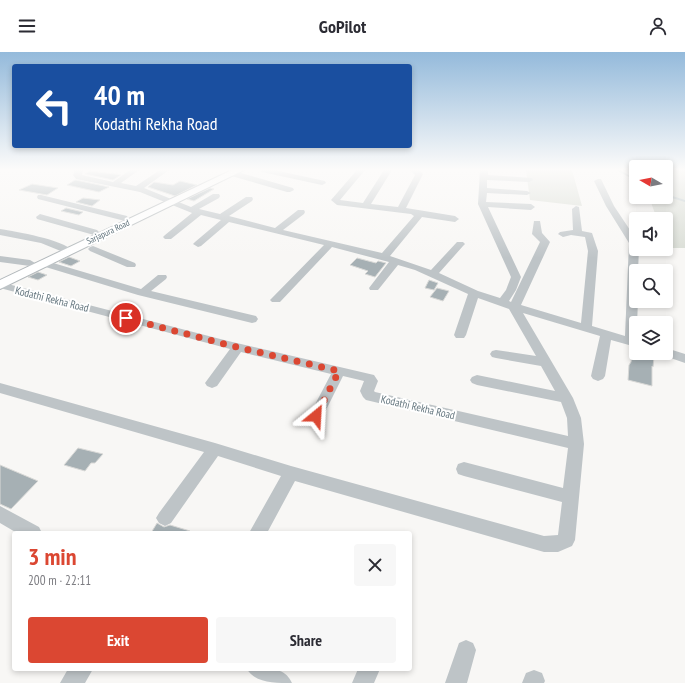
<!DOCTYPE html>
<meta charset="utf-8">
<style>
:root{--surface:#fff;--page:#f7f7f7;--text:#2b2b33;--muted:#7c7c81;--accent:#db4732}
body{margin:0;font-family:"PT Sans Narrow",sans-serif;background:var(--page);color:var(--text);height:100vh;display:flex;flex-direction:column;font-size:15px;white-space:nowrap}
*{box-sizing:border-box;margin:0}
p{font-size:13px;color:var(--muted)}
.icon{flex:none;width:22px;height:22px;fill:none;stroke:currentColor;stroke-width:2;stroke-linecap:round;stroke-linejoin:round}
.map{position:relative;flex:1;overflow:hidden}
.details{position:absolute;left:12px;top:479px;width:400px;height:140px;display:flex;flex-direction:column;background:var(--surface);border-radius:4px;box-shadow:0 2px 6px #0003}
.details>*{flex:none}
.top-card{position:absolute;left:12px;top:12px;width:400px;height:84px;border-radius:4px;box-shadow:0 2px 6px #0003;background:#1a4fa0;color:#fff;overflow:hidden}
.needle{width:26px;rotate:279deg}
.controls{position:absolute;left:629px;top:108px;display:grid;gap:8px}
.controls a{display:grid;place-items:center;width:44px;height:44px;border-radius:4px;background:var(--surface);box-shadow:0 2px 6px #0003;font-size:20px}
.pin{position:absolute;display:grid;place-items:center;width:34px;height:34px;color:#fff;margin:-17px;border:2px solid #fff;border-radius:50%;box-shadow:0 1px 4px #0007}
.me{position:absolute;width:44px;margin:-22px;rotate:27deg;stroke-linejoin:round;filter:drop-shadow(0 0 3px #0008)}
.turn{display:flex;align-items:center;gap:14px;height:84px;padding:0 16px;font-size:18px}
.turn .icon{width:52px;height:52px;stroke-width:2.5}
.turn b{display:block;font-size:28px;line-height:34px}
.round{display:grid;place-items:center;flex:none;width:42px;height:42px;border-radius:4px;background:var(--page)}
.summary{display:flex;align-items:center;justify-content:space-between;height:68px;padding:0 16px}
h1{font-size:24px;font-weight:700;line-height:30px;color:var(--accent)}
.cta{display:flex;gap:8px;margin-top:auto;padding:8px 16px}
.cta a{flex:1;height:46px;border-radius:4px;background:var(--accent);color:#fff;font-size:16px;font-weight:700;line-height:46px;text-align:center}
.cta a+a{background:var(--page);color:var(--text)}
header{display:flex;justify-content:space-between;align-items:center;height:52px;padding:0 16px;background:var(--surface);font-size:18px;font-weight:700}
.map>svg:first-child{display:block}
.green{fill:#d8dcd4}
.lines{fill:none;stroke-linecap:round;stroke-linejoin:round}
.stream{stroke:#b7c4c7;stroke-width:2}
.building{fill:#a6b0b4;stroke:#d9d9d7}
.major-casing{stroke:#b2b8bb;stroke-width:2}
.minor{fill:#bec4c7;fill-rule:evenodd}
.major{fill:#fff;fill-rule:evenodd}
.route{stroke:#db4732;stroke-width:7;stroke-dasharray:0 12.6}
.labels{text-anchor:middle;stroke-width:4;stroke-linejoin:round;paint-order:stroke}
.far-street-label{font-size:9px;fill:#64767f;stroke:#fff}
.street-label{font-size:11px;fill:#64767f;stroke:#fff}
</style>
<header><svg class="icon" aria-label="menu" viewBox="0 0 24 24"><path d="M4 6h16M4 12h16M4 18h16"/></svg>GoPilot<svg class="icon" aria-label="person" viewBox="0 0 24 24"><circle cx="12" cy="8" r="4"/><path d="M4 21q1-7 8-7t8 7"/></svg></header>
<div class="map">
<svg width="685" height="631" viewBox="0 0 685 631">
<rect width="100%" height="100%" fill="#f8f7f5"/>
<path class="green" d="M526,118H572L582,154L530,148Z
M666,118H685V196H666V167H657L649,145H666Z"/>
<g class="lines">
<path class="stream" d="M618,118L636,128
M666,143L685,149"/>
</g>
<path class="building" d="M90,119L115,122L121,123L113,128L85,122Z
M75,128H76L109,135L99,140L67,133Z
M180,129L197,133L175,144L148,135L154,130L173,133Z
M32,132L58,136L47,143L19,138Z
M210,136L214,137L194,149L187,147Z
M83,146L100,148L92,154L76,150Z
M66,156L83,160L79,163L61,159Z
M69,205L80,209L71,214L59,210Z
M357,206L376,211L378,209L386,211L375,225L365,222L368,219L350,213Z
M38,220L47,223L38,228L28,225Z
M429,228L438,231L434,238L425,236Z
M437,236L449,239L443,249L430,245Z
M632,299L654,305L653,315L652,314V334L628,328L629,313L631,310Z
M78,396L103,402L95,411H91L85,419L64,413Z
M0,413L38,429L11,457L0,452Z
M157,471L164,475L170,473L190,479V481H151Z"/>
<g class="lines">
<defs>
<path id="major" d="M232,118H244L0,237V228Z"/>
</defs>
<use href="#major" class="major-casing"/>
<path class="minor" d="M75,118H83L82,123L113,130L130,118H139L121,131L136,134L160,118H169L144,136L191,155L213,142H219L220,144L219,146L199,157L220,162L246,145H252L253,147L252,149L229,164L275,176L298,158H304L305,160L304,162L283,178L382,201L414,164L411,162L337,153L331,148L357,118H365L340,148L363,151L384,118H392L371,152L398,155L415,123L410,118H419L423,122L406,156L455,164L459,167L455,170L422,165L390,204L431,218L457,190H463L465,192L463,194L439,221L478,239L500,246L506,238L511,225L478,152L480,118H488V123L532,126L533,128L529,130L487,128V136L527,139L531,141L527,143L487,141L486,150L531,152L535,155L531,158L488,155L521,225L516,238L509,249L511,250L540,190L532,182L534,169H540L542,181L550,190L521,253L581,271L588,199L585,185L571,183L563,185L558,182L560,180L573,178L572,157L576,154L579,155L582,179L592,181L598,199L592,274L625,284L629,191L606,154L594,129L598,127H601L614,154L636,187V197H639L638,219H636V249H638L636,295L611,288L605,324L603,327L598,329L593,327L591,324L600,284L523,261L573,346L581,366L584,392L575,488L572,494L558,500H544L295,429L267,481H249L281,424L218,404L171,471L165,474L159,471L156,466L159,461L204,400L0,341V331L215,391L291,414L544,484L558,483L562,450L464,424L458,422L456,417L458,412L464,410L563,436L568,396L366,348L363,345L360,339L364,329L343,324L321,368L316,369L311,368L309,364L331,322L241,300L217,334L212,336L207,334L205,331L230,297L0,236V230L228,289L374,323L378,329L374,339L375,340L568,384L567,366L561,350L477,333L472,331L470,328L472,325L477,323L555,339L541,314L496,306L492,305L490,302L492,299L496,298L536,304L509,257L478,246L466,283L464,286H456L454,283L468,242L415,218L398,213L378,238H370L369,236L389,210L332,195L280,250H272L270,248L272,246L324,193L229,170L201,194L198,195L193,192L195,190L221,168L201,163L171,187H165L163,185L165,183L192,161L140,140L76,127L73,123Z
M261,118H274L325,129L326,131L322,133L262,120Z
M228,119H234L293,136L294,138L290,140H287L228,123Z
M38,143H41L127,164L128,166L124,169L121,168L38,147L37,145Z
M40,162L97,178L99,180L94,183L37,167L36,165Z
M0,177C17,180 62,187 73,199L68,202L41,191L0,183Z
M93,194L135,211L136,213L135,215H127L90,199L88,197L90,195Z
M0,204L30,208L35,211L30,214L0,210Z
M43,208L141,237L158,223H166L167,225L166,227L151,239L256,264L258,267L256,270L252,271L138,243L39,213L38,211L39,209Z
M666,296L685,302V311L662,303L660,301H666Z
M0,454L39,475L42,481H17L0,471Z
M466,588L473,591L476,598L467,631H445L459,591Z
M68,617H93L85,631H60Z
M247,617C264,617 284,613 292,631C275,631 255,631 247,617Z
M358,617H380L374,631H352Z
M534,618L542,621L545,629L544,631H522L526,621Z"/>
<use href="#major" class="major"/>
</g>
<linearGradient id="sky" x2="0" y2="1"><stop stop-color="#94badb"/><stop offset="0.57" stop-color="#fcfbfa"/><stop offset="1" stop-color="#fcfbfa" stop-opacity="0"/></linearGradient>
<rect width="685" height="206" fill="url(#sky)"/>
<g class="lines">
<path class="route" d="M126,266L228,293L339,319L316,364"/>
</g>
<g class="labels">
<g class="far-street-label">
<text transform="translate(108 180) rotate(-25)" y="3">Sarjapura Road</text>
</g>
<g class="street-label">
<text transform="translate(52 247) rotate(14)" y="4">Kodathi Rekha Road</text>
<text transform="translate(418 355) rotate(13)" y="4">Kodathi Rekha Road</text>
</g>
</g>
</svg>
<div class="controls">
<a><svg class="needle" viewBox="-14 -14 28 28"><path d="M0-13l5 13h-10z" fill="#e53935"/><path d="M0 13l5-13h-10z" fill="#7c7c81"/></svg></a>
<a><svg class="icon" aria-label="sound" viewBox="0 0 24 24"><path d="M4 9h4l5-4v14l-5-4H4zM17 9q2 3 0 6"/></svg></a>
<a><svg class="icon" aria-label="search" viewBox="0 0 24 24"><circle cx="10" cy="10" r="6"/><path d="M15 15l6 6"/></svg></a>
<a><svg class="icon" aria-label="layers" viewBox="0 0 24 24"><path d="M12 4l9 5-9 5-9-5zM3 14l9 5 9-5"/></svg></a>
</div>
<div class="pin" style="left:126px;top:266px;background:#d93025"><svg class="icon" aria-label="arrive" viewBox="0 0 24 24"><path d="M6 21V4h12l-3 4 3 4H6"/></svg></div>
<svg class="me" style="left:316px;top:364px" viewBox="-20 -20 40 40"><path d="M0-17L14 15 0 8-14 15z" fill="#db4732" stroke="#fff" stroke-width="4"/></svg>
<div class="top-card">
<div class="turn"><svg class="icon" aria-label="left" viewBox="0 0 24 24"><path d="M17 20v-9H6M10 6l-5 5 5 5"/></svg><div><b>40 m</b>Kodathi Rekha Road</div></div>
</div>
<section class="details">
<div class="summary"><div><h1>3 min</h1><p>200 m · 22:11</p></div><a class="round"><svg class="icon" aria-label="close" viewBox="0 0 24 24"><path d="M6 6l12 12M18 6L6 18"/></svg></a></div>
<div class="cta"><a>Exit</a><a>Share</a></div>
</section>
</div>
